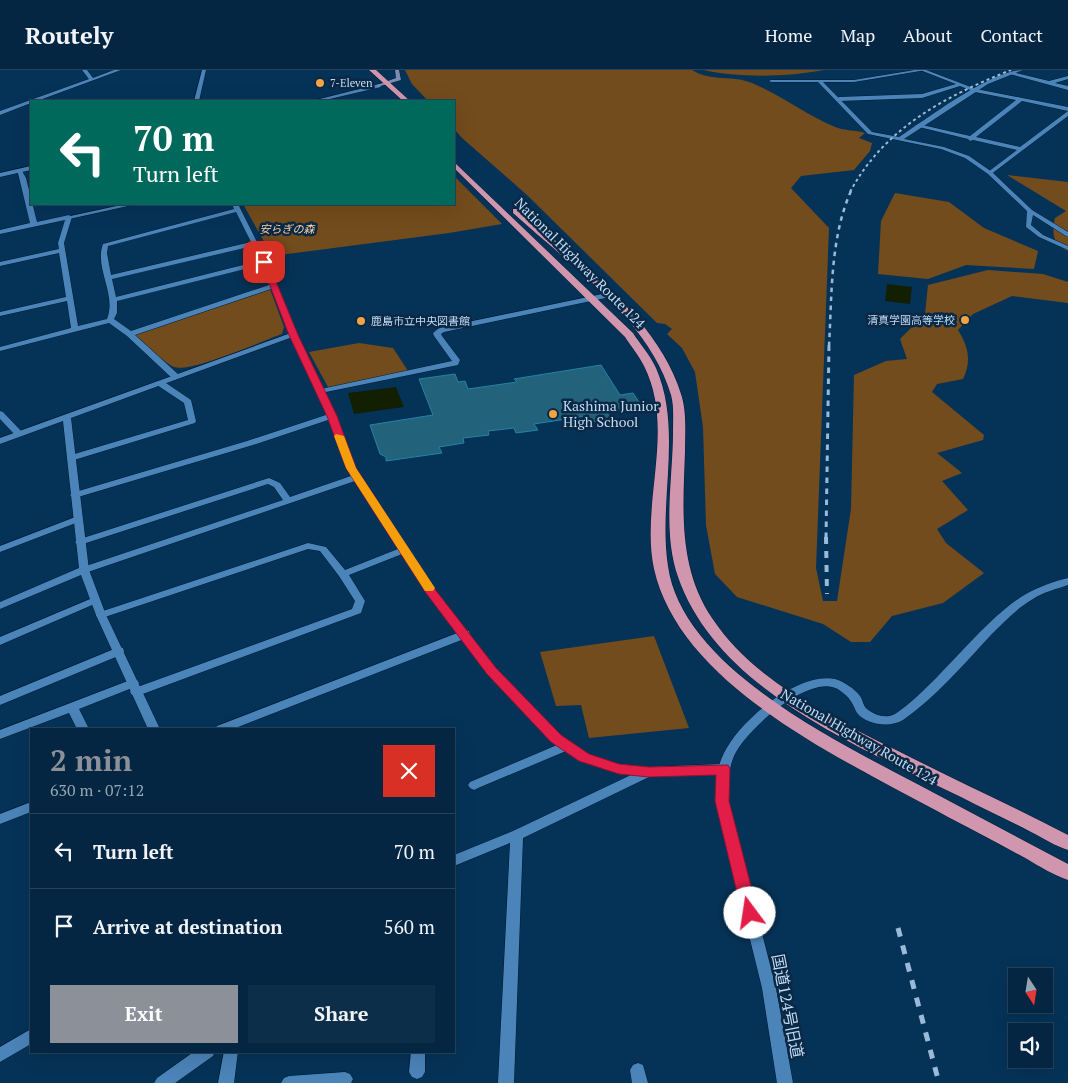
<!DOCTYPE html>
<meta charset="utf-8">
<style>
:root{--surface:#042642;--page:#0d2e49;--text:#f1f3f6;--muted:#97a5b2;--line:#25435b;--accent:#8c9099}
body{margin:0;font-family:"PT Serif","Noto Sans JP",serif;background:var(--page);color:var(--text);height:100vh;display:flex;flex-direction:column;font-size:19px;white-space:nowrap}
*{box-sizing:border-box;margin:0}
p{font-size:16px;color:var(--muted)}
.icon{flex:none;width:28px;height:28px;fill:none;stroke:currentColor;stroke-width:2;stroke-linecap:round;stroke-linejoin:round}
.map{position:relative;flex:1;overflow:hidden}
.sheet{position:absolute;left:30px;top:658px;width:425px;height:325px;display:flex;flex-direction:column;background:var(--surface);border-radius:0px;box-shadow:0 5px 20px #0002,0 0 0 1px var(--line)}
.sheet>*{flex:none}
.top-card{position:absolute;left:30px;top:30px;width:425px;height:105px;border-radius:0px;box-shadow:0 5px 20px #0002,0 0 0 1px var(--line);background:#00695c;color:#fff;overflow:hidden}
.needle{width:32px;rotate:168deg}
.buttons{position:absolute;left:1008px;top:898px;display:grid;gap:10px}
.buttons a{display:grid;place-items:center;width:45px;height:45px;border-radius:0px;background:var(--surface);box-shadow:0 5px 20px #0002,0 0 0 1px var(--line);font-size:25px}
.pin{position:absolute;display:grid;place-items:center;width:42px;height:42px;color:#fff;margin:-21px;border-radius:10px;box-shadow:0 2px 8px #0006}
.me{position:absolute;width:55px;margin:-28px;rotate:346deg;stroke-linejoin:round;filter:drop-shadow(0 0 4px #0008)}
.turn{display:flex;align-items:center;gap:18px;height:105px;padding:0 20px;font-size:22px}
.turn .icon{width:65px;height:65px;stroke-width:2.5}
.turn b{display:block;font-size:35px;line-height:42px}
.round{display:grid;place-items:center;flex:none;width:52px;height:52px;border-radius:0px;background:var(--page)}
.head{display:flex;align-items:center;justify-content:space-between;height:85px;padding:0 20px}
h1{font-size:30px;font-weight:700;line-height:38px;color:var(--accent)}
.action{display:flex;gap:10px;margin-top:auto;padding:10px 20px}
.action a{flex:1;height:58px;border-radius:0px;background:var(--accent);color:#fff;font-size:20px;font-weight:700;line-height:58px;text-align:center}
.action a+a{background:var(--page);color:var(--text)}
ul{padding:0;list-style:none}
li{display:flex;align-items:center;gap:15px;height:75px;padding:0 20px;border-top:1px solid var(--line)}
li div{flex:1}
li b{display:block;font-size:19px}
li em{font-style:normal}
header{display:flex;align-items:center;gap:30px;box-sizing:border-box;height:70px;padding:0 25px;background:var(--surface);border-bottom:1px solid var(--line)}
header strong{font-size:24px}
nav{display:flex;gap:28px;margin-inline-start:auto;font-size:18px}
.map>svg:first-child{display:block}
.green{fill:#734c1d}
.water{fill:#131f01}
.building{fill:#23627b;stroke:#2483a7}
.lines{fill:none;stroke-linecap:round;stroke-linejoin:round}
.minor-casing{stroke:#001a34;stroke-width:1}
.tertiary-casing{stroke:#001a34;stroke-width:1}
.secondary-casing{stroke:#001a34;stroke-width:1}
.trunk-casing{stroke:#001a34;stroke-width:1}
.minor{fill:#4b84b9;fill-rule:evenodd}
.tertiary{fill:#4b84b9;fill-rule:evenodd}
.secondary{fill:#7d8bb4;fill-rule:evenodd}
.trunk{fill:#d096ad;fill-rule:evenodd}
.rail-far4{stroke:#9abad9;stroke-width:2;stroke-dasharray:3 3;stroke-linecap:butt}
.rail-far3{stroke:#9abad9;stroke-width:2.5;stroke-dasharray:4.5 4.5;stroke-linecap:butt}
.rail-far2{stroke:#9abad9;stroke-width:3;stroke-dasharray:5.5 5.5;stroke-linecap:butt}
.rail-far1{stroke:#9abad9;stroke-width:4;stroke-dasharray:7 7;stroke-linecap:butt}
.rail{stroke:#9abad9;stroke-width:5;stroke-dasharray:9 9;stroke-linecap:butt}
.route{fill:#e11d48;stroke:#92132f}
.slow{fill:#f59e0b}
.poi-dot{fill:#f3a442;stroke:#0b2944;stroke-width:2}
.labels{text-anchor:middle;stroke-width:5;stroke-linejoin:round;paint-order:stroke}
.far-poi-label{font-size:11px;fill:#bedbf8;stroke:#0b2944;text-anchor:start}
.far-park-label{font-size:11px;font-style:italic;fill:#ffd5a9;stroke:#0b2944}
.street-label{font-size:14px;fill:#bedbf8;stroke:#0b2944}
.poi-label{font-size:14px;fill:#bedbf8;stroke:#0b2944;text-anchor:start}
.near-street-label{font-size:16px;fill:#bedbf8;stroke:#0b2944}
</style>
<header>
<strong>Routely</strong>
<nav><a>Home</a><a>Map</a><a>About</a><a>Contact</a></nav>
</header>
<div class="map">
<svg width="1068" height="1013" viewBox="0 0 1068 1013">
<rect width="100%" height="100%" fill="#053358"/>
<path class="green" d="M405,0H692C711,12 733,5 752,13C781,25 806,45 835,57C845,61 855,60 865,63L859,68L872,73L870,81L854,100L801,106L791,118L829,158L816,498L823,531H837L851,439L854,305L886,291L907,289L900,269L925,244L928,215L988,200L1043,204L1068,212V233L1012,226L973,244L958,260C968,276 972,291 963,309L937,314L932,322L984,365L983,370L937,383L962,403L942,411L968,440L937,459L946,473L984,503L943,533L892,546L870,572H851L823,554L737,527L715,504L706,455L703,357L695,302L682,278L667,264L672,259L665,254L657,253L527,125L462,68L454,59V31H428L412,14Z
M703,0H824C788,7 738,8 703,0Z
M1007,105L1068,112V181C1052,175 1052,162 1055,148L1066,141Z
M454,106L502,154L449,163L272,186L243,134H454Z
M895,123L949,132L984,158L1038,181L1034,199L966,195L928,209L878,204L881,151Z
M270,219L284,257L282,264C262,271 191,303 174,297C163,292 145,273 135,265Z
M359,273L393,278L408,301L329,319L309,282Z
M654,566L689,658L589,668L581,635L556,636L540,582Z"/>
<path class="water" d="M887,214L912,217L910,234L885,231Z
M396,317L404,337L354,344L348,323Z"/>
<path class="building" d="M601,295L620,325L633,323L643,338L607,343L611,349L591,352L586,346L534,354L538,360L516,363L514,358L488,361L489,365L463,368L464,373L439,377L442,383L386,391V387L380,384L370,355L433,345L419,309L455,304L458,312L465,311L468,319L517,312L514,309Z"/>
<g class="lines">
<defs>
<path id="minor" d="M82,0H87L93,8L114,0H121L37,31H31V33L0,45V41L89,9Z
M202,0H206L199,31H194Z
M920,0H926L976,19L1068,37V41L1022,31L976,67L1020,77L1068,41V46L990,105L988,104V102L1017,80L973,70L970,71L968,69L915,56L918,54L970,66L1016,30L975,22L960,16L922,28L839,31L836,29L839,27L922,24L956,14Z
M1012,2L1049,11L1068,6V9L1055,13L1068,16V20L1010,4Z
M17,99H21L26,108L37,152L69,145L72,147L64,173L78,256L107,249C117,224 94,198 103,174L234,139L232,134H238L267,192L298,265L336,346L355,398L434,518L495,598L560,666L588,685L619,694L649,697L723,694L727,696L729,699L727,702L723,704L649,707L523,768L514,1013H498L510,773L454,796V785L513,761L631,705C608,702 585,694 566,681L478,718L474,720L470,718L468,715L470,712L557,675L487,604L426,522L402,484L349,505L365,531L361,543L140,625H132L130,622L132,619L352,539L355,531L339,506L320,481L308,479L105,547H97L96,545L97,543L308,473L326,477L345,500L398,479L355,411L88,502H80L79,500L80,498L283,430L274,417L268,414L83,474H77L75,472L77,470L269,408L280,413L290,427L351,406L347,398L328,350L253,375L78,427H72L70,425L72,423L247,371L326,345L271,219L135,265L179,305L180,307L176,309H173L127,266L109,253L0,281V277L71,258L67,231L0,246V242L66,227L59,183L0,196V192L59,179L58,173L65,150L0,164V160L30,153ZM236,142L251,172L111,205L107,183L108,176ZM253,176L259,191L116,227L112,209ZM261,195L269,215L131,261L114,249L117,243V231Z
M157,311H163L191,330L196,351L195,353L74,390H68L67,388L68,386L188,350L184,333L157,315Z
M0,341L3,342L22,362L23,364L22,366H16L0,349Z
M78,446L83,449L81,451L0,482V476Z
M95,527L99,528L100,530L99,532L0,575V567Z
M119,577L123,578L124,581L123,584L0,635V626Z
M133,609L137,610L139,613L137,616L79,639L89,659H77L69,643L0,669V660Z
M31,732V742L0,754V744Z
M31,959V974L0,992V977Z
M195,981H215L213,986L175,1013H154L157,1008Z
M411,981H425V1002L422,1007L417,1009L412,1007L409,1002Z
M638,993L643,995L648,1013H632L630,1000L633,995Z
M345,1002L350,1004L353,1009L351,1013H281L284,1008L289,1006Z"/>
<path id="tertiary" d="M915,0H926L854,12H823L872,62L899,67C927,49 991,0 1023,0L988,14L904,69L944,77L969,86L992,102L1032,140L1068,162V167L1066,166L1033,145L1031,155L1043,165L1068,176V180L1039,167L1026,157L1027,141L988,104L965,88L941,79L868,64L818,12H771L769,11L771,10H854Z
M379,14L381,17L321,31H312Z
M31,96V100L0,107V103Z
M126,134H137L69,149L66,147Z
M607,223H610V227L444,262L441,264L442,266L460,290L458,295L321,323L317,321L321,319L452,291L434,266L433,263L439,258Z
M291,263H294L298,265L71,348L89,500L106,545L160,659H148L96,545L81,505L0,539V532L79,498L63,351L0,374V368Z
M1068,508V515C1057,519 1043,522 1033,529C1016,539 1004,552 990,566C963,595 936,627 903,650C890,658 867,655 857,643C855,640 854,636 852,633C849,627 839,618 832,617C803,610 745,661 734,686C728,700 728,716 728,731L776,918L793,1013H777L762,918L716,731C716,715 716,698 724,683C739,651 797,602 835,609C843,611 855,619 860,626C863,630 863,636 867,639C874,645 886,649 895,644C909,635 926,618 938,606C963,581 995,542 1026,524C1038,517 1055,511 1068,508Z
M465,560L469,561L470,564L469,567L233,659H215L217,656Z
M224,981H238L234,1013H218Z"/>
<path id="secondary" d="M395,0H399L401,10L377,17V15L396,8Z"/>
<path id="trunk" d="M369,0H376L410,31H403Z
M454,92L633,263C640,274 650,285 656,298C683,360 658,431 668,496C682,598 840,673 921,716C970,742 1019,768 1068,794V810C1054,805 1040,797 1027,789C1001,775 975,761 948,747C851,693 681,619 654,499C640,433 676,360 644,296C639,286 631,276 625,267L454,98Z
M513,139H519C576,190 658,248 681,324C687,342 685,363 685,382C683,440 678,497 712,548C754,611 828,646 894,679C951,708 1010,735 1068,765V780C1055,776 1043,768 1031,762C1008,750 984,739 961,727C861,678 717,620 678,507C662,461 673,409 673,361C673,349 674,336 671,325C650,251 567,192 513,143Z"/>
</defs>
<use href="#minor" class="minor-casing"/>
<use href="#tertiary" class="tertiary-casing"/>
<use href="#secondary" class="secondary-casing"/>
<use href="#trunk" class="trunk-casing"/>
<use href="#minor" class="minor"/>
<use href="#tertiary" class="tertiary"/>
<use href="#secondary" class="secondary"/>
<use href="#trunk" class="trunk"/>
<path class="rail-far4" d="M850,122C884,58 946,26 1011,0"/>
<path class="rail-far3" d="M829,276C832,225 830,168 851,121"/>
<path class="rail-far2" d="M826,468L829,274"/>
<path class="rail-far1" d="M826,467L827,524"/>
<path class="rail" d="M898,858L939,1013"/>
</g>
<path class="route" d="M264,190L268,192L298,265L337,346L356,398L434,518L496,598L561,665L589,684L619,694L649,697L728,695L730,699L729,731L758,843L756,848L750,850L745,848L742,843L715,731L716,705L649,707L619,704L579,691L551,672L487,604L426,523L346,398L327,346L289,265L261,192Z"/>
<path class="slow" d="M336,364L344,366L356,398L435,518L433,521H425L346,398L334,366Z"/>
<g class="poi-dot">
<circle cx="320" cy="13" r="5"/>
<circle cx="965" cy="250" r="5"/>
<circle cx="361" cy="251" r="5"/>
<circle cx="553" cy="344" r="5"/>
</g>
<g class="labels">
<g class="far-poi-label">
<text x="330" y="17">7-Eleven</text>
<text x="955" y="254" text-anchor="end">清真学園高等学校</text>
<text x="371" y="255">鹿島市立中央図書館</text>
</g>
<g class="far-park-label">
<text x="287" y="163">安らぎの森</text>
</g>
<g class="street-label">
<text transform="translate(580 193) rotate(45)" y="5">National Highway Route 124</text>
<text transform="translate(859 667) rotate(30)" y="5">National Highway Route 124</text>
</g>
<g class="poi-label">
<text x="563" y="341">Kashima Junior<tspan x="563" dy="16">High School</tspan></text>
</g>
<g class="near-street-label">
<text transform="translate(788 936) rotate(79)" y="6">国道124号旧道</text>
</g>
</g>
</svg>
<div class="buttons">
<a><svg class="needle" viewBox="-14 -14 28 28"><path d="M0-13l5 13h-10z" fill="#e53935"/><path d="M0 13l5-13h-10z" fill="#97a5b2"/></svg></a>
<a><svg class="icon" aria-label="sound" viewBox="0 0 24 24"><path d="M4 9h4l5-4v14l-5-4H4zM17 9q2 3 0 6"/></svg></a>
</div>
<div class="pin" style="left:264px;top:192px;background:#d93025"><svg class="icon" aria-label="arrive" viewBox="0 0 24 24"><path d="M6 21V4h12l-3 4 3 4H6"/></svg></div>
<svg class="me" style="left:750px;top:843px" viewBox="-20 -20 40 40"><circle r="19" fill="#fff"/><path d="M0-13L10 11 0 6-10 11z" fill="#e11d48"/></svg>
<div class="top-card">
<div class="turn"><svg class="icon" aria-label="left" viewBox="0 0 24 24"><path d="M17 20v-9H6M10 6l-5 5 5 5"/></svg><div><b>70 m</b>Turn left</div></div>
</div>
<section class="sheet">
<div class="head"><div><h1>2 min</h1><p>630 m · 07:12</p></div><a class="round" style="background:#d93025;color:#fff"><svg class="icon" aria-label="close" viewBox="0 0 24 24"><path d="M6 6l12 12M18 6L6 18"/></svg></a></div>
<ul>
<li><svg class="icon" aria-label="left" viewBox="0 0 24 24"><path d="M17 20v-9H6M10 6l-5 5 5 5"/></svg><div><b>Turn left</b></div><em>70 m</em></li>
<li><svg class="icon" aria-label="arrive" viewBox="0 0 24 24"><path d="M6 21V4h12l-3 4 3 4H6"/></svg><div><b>Arrive at destination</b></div><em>560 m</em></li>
</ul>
<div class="action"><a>Exit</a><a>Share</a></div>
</section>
</div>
